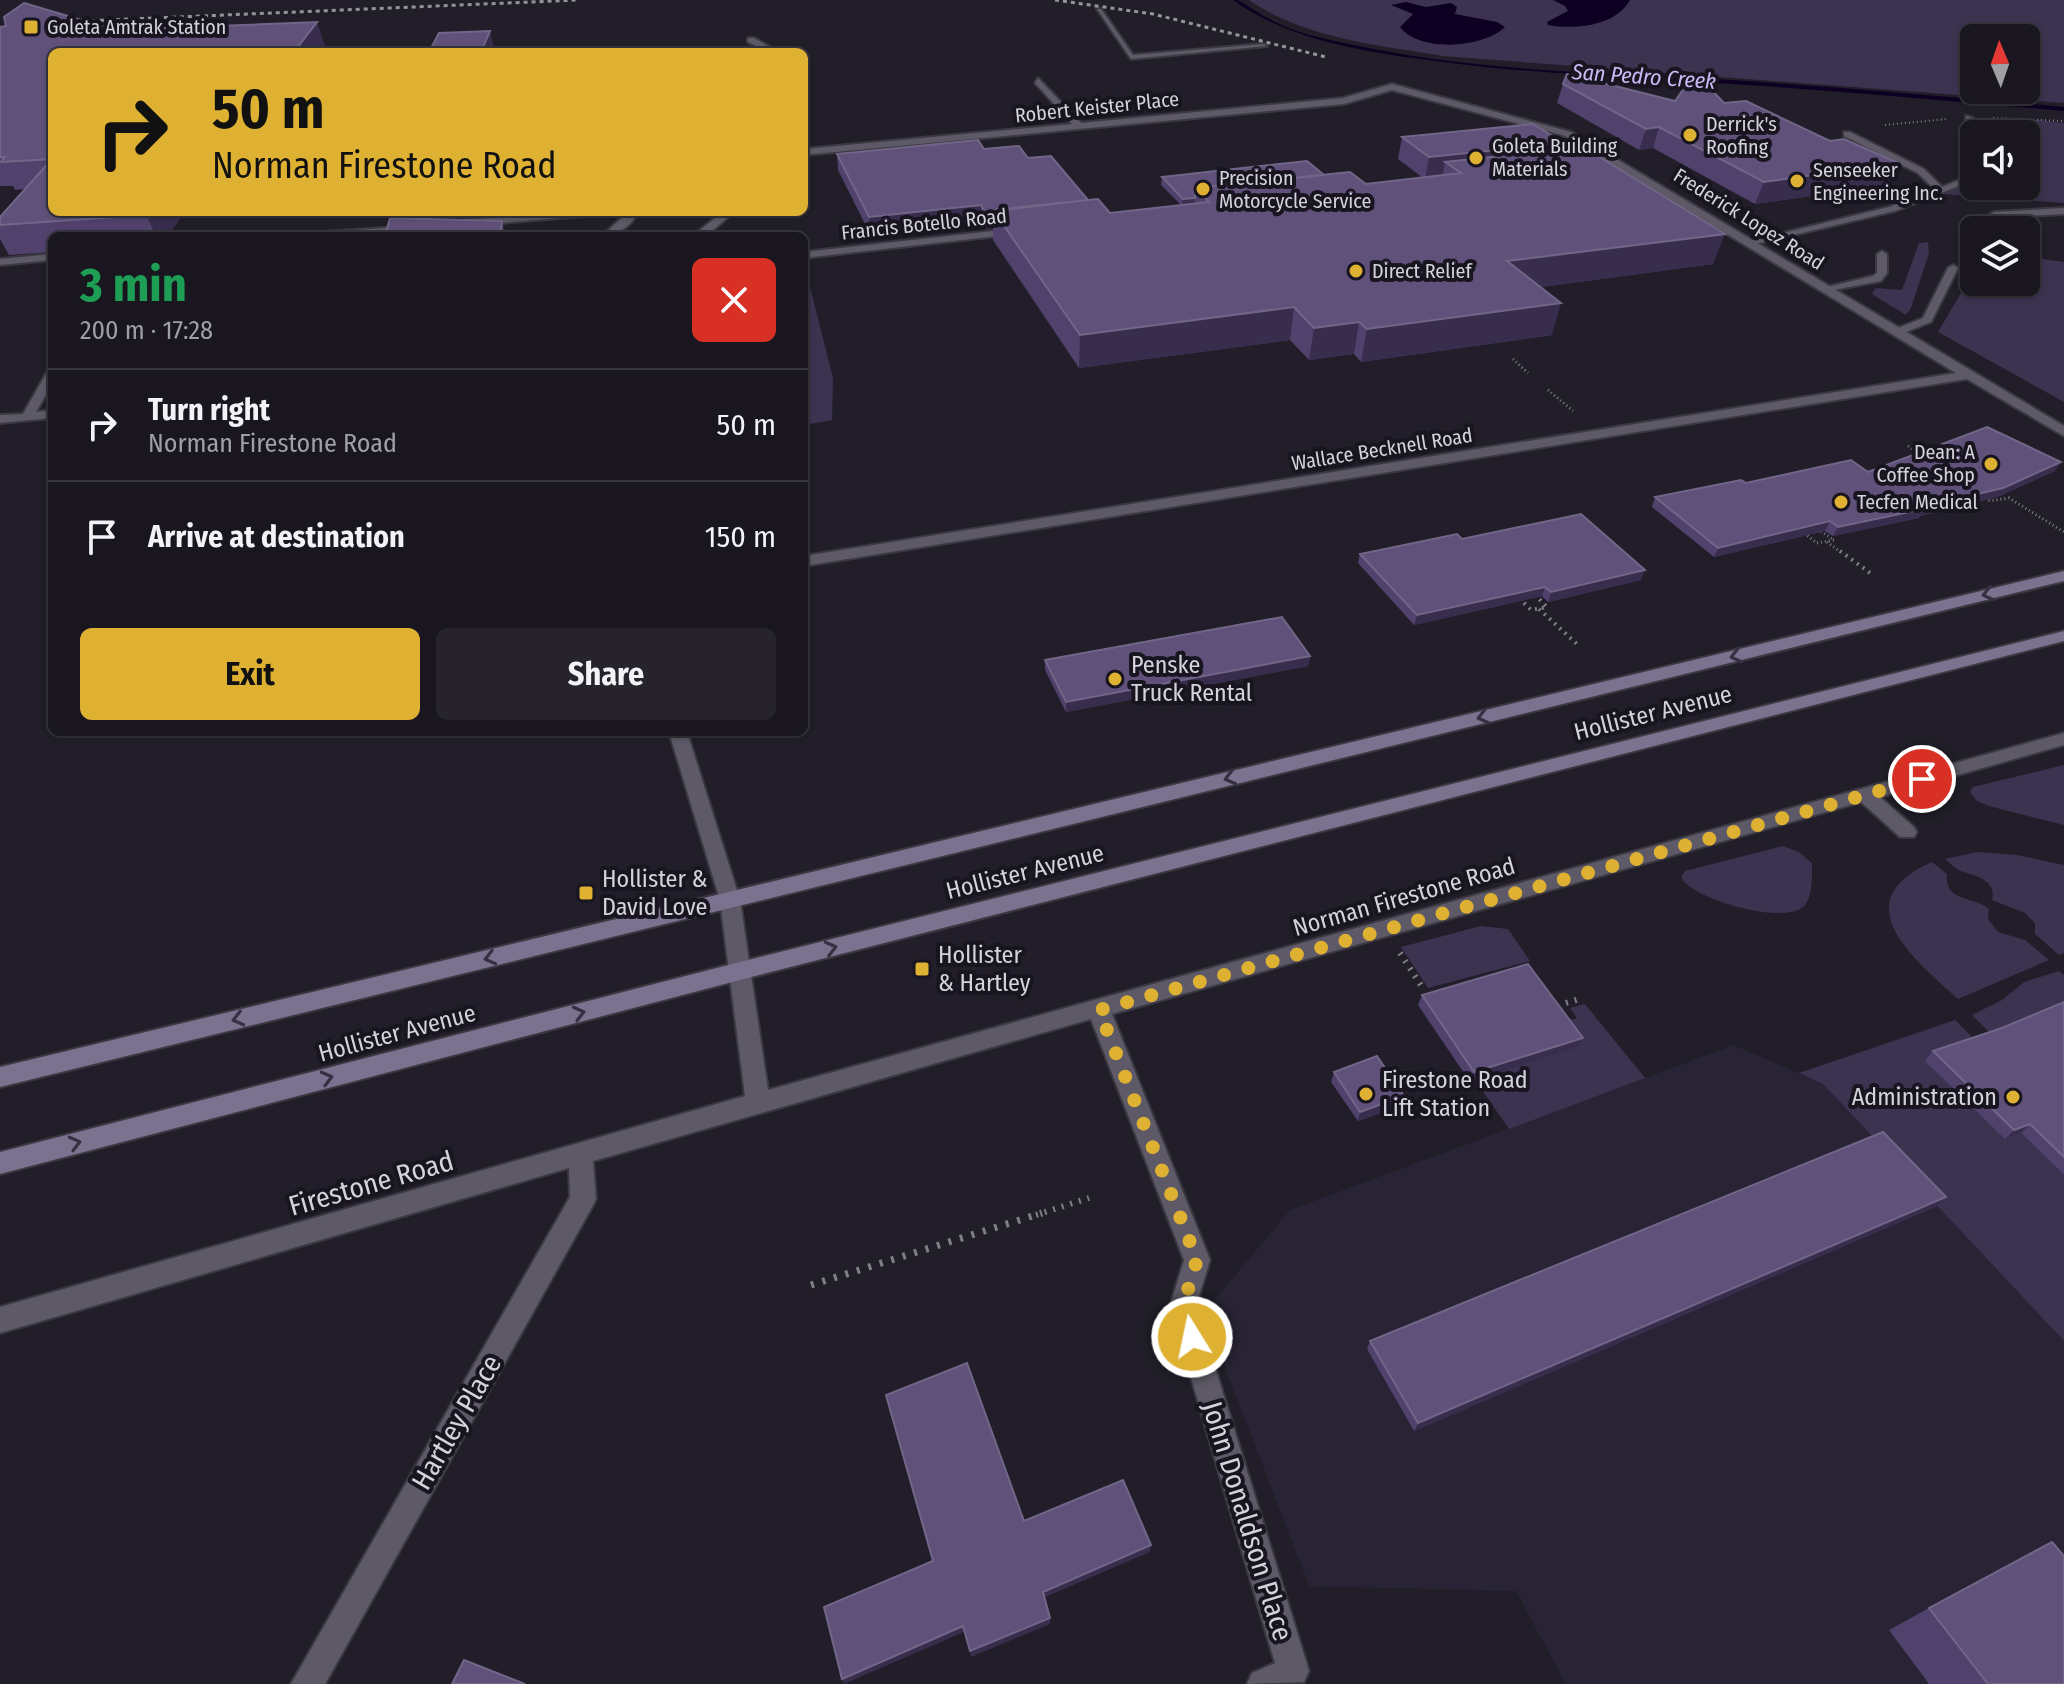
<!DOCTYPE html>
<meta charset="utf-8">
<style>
:root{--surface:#19161f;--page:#26232c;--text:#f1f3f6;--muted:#9f9fa4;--line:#37353d;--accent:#deb133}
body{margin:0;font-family:"Fira Sans Condensed",sans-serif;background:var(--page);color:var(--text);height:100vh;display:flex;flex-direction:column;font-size:30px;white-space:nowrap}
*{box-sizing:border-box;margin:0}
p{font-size:26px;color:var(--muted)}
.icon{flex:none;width:44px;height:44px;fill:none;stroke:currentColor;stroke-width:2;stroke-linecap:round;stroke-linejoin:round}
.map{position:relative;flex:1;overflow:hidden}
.sheet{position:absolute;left:48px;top:232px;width:760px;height:504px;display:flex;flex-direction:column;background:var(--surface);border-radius:12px;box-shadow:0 2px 6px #0004,0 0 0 2px var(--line)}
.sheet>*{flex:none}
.top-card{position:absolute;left:48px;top:48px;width:760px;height:168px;border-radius:12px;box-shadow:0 2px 6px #0004,0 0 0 2px var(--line);background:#deb133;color:#111;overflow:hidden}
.needle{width:52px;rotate:358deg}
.controls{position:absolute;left:1960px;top:24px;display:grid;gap:16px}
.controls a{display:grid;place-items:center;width:80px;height:80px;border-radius:12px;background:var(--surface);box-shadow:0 2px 6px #0004,0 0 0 2px var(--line);font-size:40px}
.pin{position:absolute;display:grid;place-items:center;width:68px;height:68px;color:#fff;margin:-34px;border:4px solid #fff;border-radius:50%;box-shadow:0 2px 8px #0007}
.me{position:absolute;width:88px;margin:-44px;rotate:350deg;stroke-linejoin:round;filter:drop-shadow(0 0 6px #0008)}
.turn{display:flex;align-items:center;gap:28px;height:168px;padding:0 32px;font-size:36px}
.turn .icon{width:104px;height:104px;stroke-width:2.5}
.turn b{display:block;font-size:56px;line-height:68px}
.round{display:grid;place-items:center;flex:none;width:84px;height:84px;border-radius:12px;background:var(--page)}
.headline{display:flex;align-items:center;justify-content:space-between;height:136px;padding:0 32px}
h1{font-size:48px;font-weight:700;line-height:60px;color:#1e9e55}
.primary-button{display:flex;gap:16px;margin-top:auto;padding:16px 32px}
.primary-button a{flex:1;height:92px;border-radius:12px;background:var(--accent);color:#111;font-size:32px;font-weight:700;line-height:92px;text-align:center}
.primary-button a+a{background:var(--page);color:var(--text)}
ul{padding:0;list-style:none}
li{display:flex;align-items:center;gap:24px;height:112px;padding:0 32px;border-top:2px solid var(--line)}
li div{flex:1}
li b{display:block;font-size:30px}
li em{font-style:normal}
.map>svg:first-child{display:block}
.built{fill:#292435}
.green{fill:#3c3350;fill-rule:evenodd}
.water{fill:#0e0023}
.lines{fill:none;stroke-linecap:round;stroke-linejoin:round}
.stream{fill:#0e0023;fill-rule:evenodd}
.service-casing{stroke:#3b3842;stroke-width:4}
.minor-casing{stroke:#3b3842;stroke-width:4}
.secondary-casing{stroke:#3b3842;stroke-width:4}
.path-far4{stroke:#807e87;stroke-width:2;stroke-dasharray:1 3;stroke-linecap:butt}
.path-far3{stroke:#807e87;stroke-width:3;stroke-dasharray:1 3;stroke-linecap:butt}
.path-far2{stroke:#807e87;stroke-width:4;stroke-dasharray:2 5;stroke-linecap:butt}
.path-far1{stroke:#807e87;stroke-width:6;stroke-dasharray:2 7;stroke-linecap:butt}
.path{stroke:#807e87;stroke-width:7;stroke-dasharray:3 9;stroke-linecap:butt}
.service{fill:#5d5966;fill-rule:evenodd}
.minor{fill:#5d5966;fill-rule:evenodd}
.secondary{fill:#7b7290;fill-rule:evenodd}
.rail{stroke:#95939c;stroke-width:3;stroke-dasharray:4 4;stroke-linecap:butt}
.wall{fill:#51426d}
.shaded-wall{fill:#382d4d}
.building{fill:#5f5179;stroke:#716688;stroke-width:2}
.oneway{stroke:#363142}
.route{stroke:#deb133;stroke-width:14;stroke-dasharray:0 25.2}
.poi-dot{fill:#deb133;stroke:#181520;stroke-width:3}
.labels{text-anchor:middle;stroke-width:8;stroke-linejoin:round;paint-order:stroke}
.far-poi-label{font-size:20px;fill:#d4d2da;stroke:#181520;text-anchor:start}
.far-street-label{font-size:20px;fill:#d4d2da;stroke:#181520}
.far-water-label{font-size:22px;font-style:italic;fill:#cbb9f6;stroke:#181520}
.poi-label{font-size:24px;fill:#d4d2da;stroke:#181520;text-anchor:start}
.street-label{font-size:24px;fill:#d4d2da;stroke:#181520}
.near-street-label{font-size:28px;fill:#d4d2da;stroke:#181520}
</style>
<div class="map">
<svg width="2064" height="1684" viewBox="0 0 2064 1684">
<rect width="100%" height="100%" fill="#211e29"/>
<path class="built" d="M1734,1045L1823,1084L2064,1341V1684H1566L1516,1591L1309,1586L1204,1313L1290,1210Z"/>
<path class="green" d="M1249,0H2064V103L1443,56C1378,45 1304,38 1249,0ZM1974,38H2026V90H1974Z
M2029,119L2064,123V203L1943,194L1973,180L1972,144H1974V186H2026V151H2029L2026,134H2022L2018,124L1995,121Z
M1928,242L1929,253L1911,308L1906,315L1875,296L1872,293L1876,288L1902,290L1919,243Z
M2026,257L2064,262V402L1938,332L1974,271V282H2026Z
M804,269H809L808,279L833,378L832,420L804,425Z
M2064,765V825L1989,806L1977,801L1970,792L1973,787Z
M1783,846L1799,852L1812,863C1812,875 1813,895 1805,905C1788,927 1690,899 1681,877L1685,871Z
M1977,852L2017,855L2064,865V953L2059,955L2035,934V923L2025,913L1992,900C1997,880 1976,876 1961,871C1955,869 1950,863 1945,859Z
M1932,862L1947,874C1944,903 1974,896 1989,909L1988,919L1998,932L2025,940L2049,960L1958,999C1914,959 1842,902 1932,862Z
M1481,926L1508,929L1530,961L1428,988L1401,947Z
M2059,971L2064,975V1008L1994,1037L1972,1015L2002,1000L2024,982Z
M1585,1004L1645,1078L1509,1129L1475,1080L1578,1047L1560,1023L1577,1018L1570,1008Z
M1955,1020L1976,1041L2005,1139L2021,1133L2064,1175V1341L1823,1084L1799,1073Z"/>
<path class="water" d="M1553,0H1630C1616,26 1575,30 1548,25L1547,22L1568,11L1565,6Z
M1406,2L1426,7L1451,3L1457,7L1455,14L1497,22L1505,27C1483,48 1420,53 1400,27L1413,14L1391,5Z"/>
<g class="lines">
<path class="stream" d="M1233,0H1238C1250,7 1262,16 1275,22C1305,37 1341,42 1374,49C1491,72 1612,73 1731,80C1842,87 1953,97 2064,107V111C1953,101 1842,91 1731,84C1632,77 1532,74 1434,61C1365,52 1290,41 1233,0Z"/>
<defs>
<path id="service" d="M1097,9H1101L1133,55L1263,44L1267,46L1131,59Z
M1966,116L1973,118L1972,181L1895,211L1751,245L1746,242L1889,207L1935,190L1918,173L1844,136V132H1850L1924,169L1942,187L1964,178Z
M2064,208V214L1994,218L1989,215L1994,212Z
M562,212H602L597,215L464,226L459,223L464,220Z
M628,212H638C632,226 616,236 602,236Z
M415,226V230L411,231L304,236L309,233Z
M1882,251L1887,254V273L1881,281L1823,292L1818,289L1873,276L1877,273V254Z
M52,254V260L0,265V259Z
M1953,265L1958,268L1931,322L1901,334H1893V330L1923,318L1948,268Z
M52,370V384L36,412L52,410V418L0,423V415L23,414L46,374Z"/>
<path id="minor" d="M748,38H754L778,52H768L748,42Z
M1038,78L1081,123L1343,98L1392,84L1571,132L2064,426V436L1967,379L804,566V556L1956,373L1565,136L1392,90L1344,104L804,155V149L1072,124L1035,83Z
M722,212H734L706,236H693Z
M1021,228L1025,229V233L804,258V252Z
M669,732H687L740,900L768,1090L2064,733V745L1880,797L1914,827L1917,832L1914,837H1900L1861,802L1112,1014L1210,1260L1196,1306L1309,1671L1304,1682L1247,1684L1252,1673L1275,1663L1170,1306L1184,1260L1091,1019L593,1161L596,1199L592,1207L325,1684H291L570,1197L569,1168L0,1333V1307L745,1096L720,900Z"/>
<path id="secondary" d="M2064,571V581L0,1087V1067Z
M2064,631V641L740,980L0,1174V1152L740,962Z"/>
</defs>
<use href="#service" class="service-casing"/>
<use href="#minor" class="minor-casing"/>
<use href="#secondary" class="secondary-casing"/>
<path class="path-far4" d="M1993,118L2064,121
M1885,125L1947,119"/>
<path class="path-far3" d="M1513,359L1528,373
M1548,390L1573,411
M1908,446L1924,457
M1982,496L1990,501L2009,498L2064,532
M1801,531L1817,543L1834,540L1816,528
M1827,542L1842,553"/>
<path class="path-far2" d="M1840,551L1873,575
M1519,598L1531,610L1547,607L1533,593
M1539,609L1579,646"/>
<path class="path-far1" d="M1400,953L1424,990
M1566,1003L1579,999
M1036,1215L1089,1198"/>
<path class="path" d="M811,1285L1042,1213"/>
<use href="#service" class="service"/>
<use href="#minor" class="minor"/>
<use href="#secondary" class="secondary"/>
<path class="rail" d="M1055,0L1153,14L1326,57
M60,22L578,0"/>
</g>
<path class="wall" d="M6,26L115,30L325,46L52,52L185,212L167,236H52V252L9,255L0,239V217L25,189L15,190L13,186H0V27Z
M1563,84L1675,101L1724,103L1888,185L1755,204L1653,148L1639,150L1557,103Z
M1402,137L1562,149L1713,264L1541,287L1552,335L1361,362L1354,354L1309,360L1290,340L1079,368L993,240V228L986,229L981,221L870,234L838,170L837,154L984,149L1028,158L1088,200L1110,213L1181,205L1161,185L1162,177L1324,175L1366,184L1423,178L1398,159Z
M2055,471L1997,497L1920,516L1919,518L1833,536L1825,531L1714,557L1652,507L1655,497L1746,483L1868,472Z
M1462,539L1641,580L1548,602L1542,596L1414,625L1358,563L1360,554Z
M1310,656L1308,666L1066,712L1045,670V660Z
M1422,995L1583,1038L1578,1047L1470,1082L1418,1005Z
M2064,1002V1175L2021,1133L2005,1139L1925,1061L1933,1051L2002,1028Z
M1334,1072L1401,1106L1358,1121L1331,1082Z
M1946,1197L1937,1206L1414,1431L1367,1349L1370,1341Z
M1929,1608L2064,1684H1929L1889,1630Z"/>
<path class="shaded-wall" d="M317,22L325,46L320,52H294Z
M490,31L495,52H481Z
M1659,127L1653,148L1639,150L1646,129Z
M1564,143L1558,165L1445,162L1442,178L1425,179L1429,157Z
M1898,163L1888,185L1755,204L1764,182Z
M1195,198L1194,205L1182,207L1183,199Z
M981,205V221L870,234L869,217Z
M993,211V228L986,229L985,212Z
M149,212H185L167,236H156L146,215Z
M502,221L506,236L501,232Z
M1725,234L1713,264L1499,293L1507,261Z
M1561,303L1552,335L1361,362L1367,329Z
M1294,307L1290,340L1079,368L1080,335Z
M1359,322L1354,354L1309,360L1314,328Z
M2061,462L2055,471L1997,497L1920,516L1919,518L1833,536L1838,527L1922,507Z
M1830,521L1825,531L1714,557L1718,548Z
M1645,570L1641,580L1548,602L1551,592Z
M1545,587L1542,596L1414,625L1417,615Z
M1310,656L1308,666L1066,712V702Z
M1583,1038L1578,1047L1470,1082L1474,1072Z
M1404,1096L1401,1106L1358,1121L1360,1112Z
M2030,1124L2021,1133L2005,1139L2014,1130Z
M1946,1197L1937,1206L1414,1431L1418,1423Z
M1151,1545L1150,1552L1043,1598V1592Z
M1050,1618V1624L971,1657L970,1651Z
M963,1626L964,1632L844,1684L842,1679Z"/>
<path class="building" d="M24,3L115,30L317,22L294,52H52V159L1,162L5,157H0V27L6,26L4,17Z
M490,31L481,52H429L439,33Z
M1567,74L1675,101L1687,84L1709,87L1724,103L1746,101L1830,141L1844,139L1898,163L1764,182L1659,127L1646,129L1563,84Z
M1533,124L1564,143L1429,157L1402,137Z
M978,140L984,149L1019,146L1028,158L1051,156L1088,200L985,212L981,205L869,217L837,154Z
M1583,147L1725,234L1507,261L1561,303L1367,329L1359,322L1314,328L1294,307L1080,335L993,210L1098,199L1110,213L1209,202L1196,188L1350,172L1366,184L1461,173L1445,162Z
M52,159V212H149L146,215L0,225V217Z
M1307,161L1324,175L1196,188L1195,198L1183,199L1162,177Z
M390,218L502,221L501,232L506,236H385Z
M1987,427L2061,462L2003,488L1922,507L1924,509L1838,527L1830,521L1718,548L1655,497L1741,480L1746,483L1851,460L1868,472Z
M1581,514L1645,570L1551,592L1545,587L1417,615L1360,554L1457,534L1462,539Z
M1282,617L1310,656L1066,702L1045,660Z
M1528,964L1583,1038L1474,1072L1422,995Z
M2064,1002V1157L2030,1124L2014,1130L1933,1051L2002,1028Z
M1377,1056L1404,1096L1360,1112L1334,1072Z
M1883,1132L1946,1197L1418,1423L1370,1341Z
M967,1363L1024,1521L1123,1480L1151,1545L1043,1592L1050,1618L970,1651L963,1626L842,1679L824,1607L933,1561L886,1395Z
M2052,1542L2064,1556V1684H1988L1929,1608Z
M464,1660L525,1684H452Z"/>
<defs><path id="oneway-chevron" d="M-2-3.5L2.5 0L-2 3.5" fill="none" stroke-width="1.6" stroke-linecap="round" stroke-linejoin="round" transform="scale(2)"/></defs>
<g class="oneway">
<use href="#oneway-chevron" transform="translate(1988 594) rotate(166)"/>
<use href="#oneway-chevron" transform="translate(1736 656) rotate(166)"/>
<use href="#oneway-chevron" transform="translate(1483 717) rotate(166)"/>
<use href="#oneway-chevron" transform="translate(1230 778) rotate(166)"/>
<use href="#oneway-chevron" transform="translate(831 948) rotate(-14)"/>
<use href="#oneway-chevron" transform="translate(490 958) rotate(166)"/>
<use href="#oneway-chevron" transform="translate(579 1013) rotate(-15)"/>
<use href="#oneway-chevron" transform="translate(238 1019) rotate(166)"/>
<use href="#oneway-chevron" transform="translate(327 1078) rotate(-15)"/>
<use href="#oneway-chevron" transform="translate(75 1143) rotate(-15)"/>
</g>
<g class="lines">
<path class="route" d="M1192,1337L1183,1306L1197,1260L1099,1010L1922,779"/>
</g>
<g class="poi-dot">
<rect x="23" y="19" width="16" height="16" rx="4"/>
<circle cx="1690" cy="135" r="8"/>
<circle cx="1476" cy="158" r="8"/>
<circle cx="1797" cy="181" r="8"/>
<circle cx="1203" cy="189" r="8"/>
<circle cx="1356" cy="271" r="8"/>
<circle cx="1991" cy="464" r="8"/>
<circle cx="1841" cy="502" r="8"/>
<circle cx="1115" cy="679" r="8"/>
<rect x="578" y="885" width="16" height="16" rx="4"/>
<rect x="914" y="961" width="16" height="16" rx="4"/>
<circle cx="1366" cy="1094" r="8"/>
<circle cx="2013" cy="1097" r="8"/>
</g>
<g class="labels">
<g class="far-poi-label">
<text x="47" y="34">Goleta Amtrak Station</text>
<text x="1706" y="131">Derrick's<tspan x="1706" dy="23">Roofing</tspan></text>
<text x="1492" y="153">Goleta Building<tspan x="1492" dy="23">Materials</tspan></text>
<text x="1813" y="177">Senseeker<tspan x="1813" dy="23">Engineering Inc.</tspan></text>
<text x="1219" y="185">Precision<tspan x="1219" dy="23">Motorcycle Service</tspan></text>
<text x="1372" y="278">Direct Relief</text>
<text x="1975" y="459" text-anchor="end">Dean: A<tspan x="1975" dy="23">Coffee Shop</tspan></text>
<text x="1857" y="509">Tecfen Medical</text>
</g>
<g class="far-street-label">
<text transform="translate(1097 107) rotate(-6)" y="7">Robert Keister Place</text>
<text transform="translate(1749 219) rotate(32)" y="7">Frederick Lopez Road</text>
<text transform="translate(924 224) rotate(-6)" y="7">Francis Botello Road</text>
<text transform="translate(1382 449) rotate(-9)" y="7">Wallace Becknell Road</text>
</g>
<g class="far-water-label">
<text transform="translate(1644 76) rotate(4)" y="8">San Pedro Creek</text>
</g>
<g class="poi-label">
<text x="1131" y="673">Penske<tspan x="1131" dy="28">Truck Rental</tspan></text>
<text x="602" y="887">Hollister &amp;<tspan x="602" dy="28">David Love</tspan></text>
<text x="938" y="963">Hollister<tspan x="938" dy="28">&amp; Hartley</tspan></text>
<text x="1382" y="1088">Firestone Road<tspan x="1382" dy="28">Lift Station</tspan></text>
<text x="1997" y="1105" text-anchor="end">Administration</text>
</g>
<g class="street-label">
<text transform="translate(1653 713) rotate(-14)" y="8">Hollister Avenue</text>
<text transform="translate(1025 872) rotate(-14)" y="8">Hollister Avenue</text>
<text transform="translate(1404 897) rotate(-16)" y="8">Norman Firestone Road</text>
<text transform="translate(397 1033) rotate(-15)" y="8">Hollister Avenue</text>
</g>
<g class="near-street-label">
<text transform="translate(371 1183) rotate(-16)" y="10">Firestone Road</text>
<text transform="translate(456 1422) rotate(-60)" y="10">Hartley Place</text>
<text transform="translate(1248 1521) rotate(73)" y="10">John Donaldson Place</text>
</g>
</g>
</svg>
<div class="controls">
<a><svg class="needle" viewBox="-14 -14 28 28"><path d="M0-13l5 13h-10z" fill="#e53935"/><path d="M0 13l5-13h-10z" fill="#9f9fa4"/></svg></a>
<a><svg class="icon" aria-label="sound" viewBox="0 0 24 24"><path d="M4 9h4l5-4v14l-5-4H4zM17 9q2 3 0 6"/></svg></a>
<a><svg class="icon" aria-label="layers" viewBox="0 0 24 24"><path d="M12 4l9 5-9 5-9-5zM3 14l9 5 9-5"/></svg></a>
</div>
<div class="pin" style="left:1922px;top:779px;background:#d93025"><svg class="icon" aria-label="arrive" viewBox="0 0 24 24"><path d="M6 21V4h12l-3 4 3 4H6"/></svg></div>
<svg class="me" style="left:1192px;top:1337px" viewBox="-20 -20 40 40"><circle r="17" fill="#deb133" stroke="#fff" stroke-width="3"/><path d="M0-11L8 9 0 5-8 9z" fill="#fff"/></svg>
<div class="top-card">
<div class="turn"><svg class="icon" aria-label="right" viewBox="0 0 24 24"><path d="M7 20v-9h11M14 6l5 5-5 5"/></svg><div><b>50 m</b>Norman Firestone Road</div></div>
</div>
<section class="sheet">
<div class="headline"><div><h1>3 min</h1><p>200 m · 17:28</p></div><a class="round" style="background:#d93025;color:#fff"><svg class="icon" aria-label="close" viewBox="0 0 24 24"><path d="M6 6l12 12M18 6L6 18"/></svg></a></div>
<ul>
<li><svg class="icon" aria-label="right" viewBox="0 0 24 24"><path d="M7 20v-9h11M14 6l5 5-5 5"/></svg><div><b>Turn right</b><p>Norman Firestone Road</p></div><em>50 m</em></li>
<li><svg class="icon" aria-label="arrive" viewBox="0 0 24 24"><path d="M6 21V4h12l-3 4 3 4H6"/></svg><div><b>Arrive at destination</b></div><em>150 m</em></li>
</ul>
<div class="primary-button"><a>Exit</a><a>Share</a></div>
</section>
</div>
